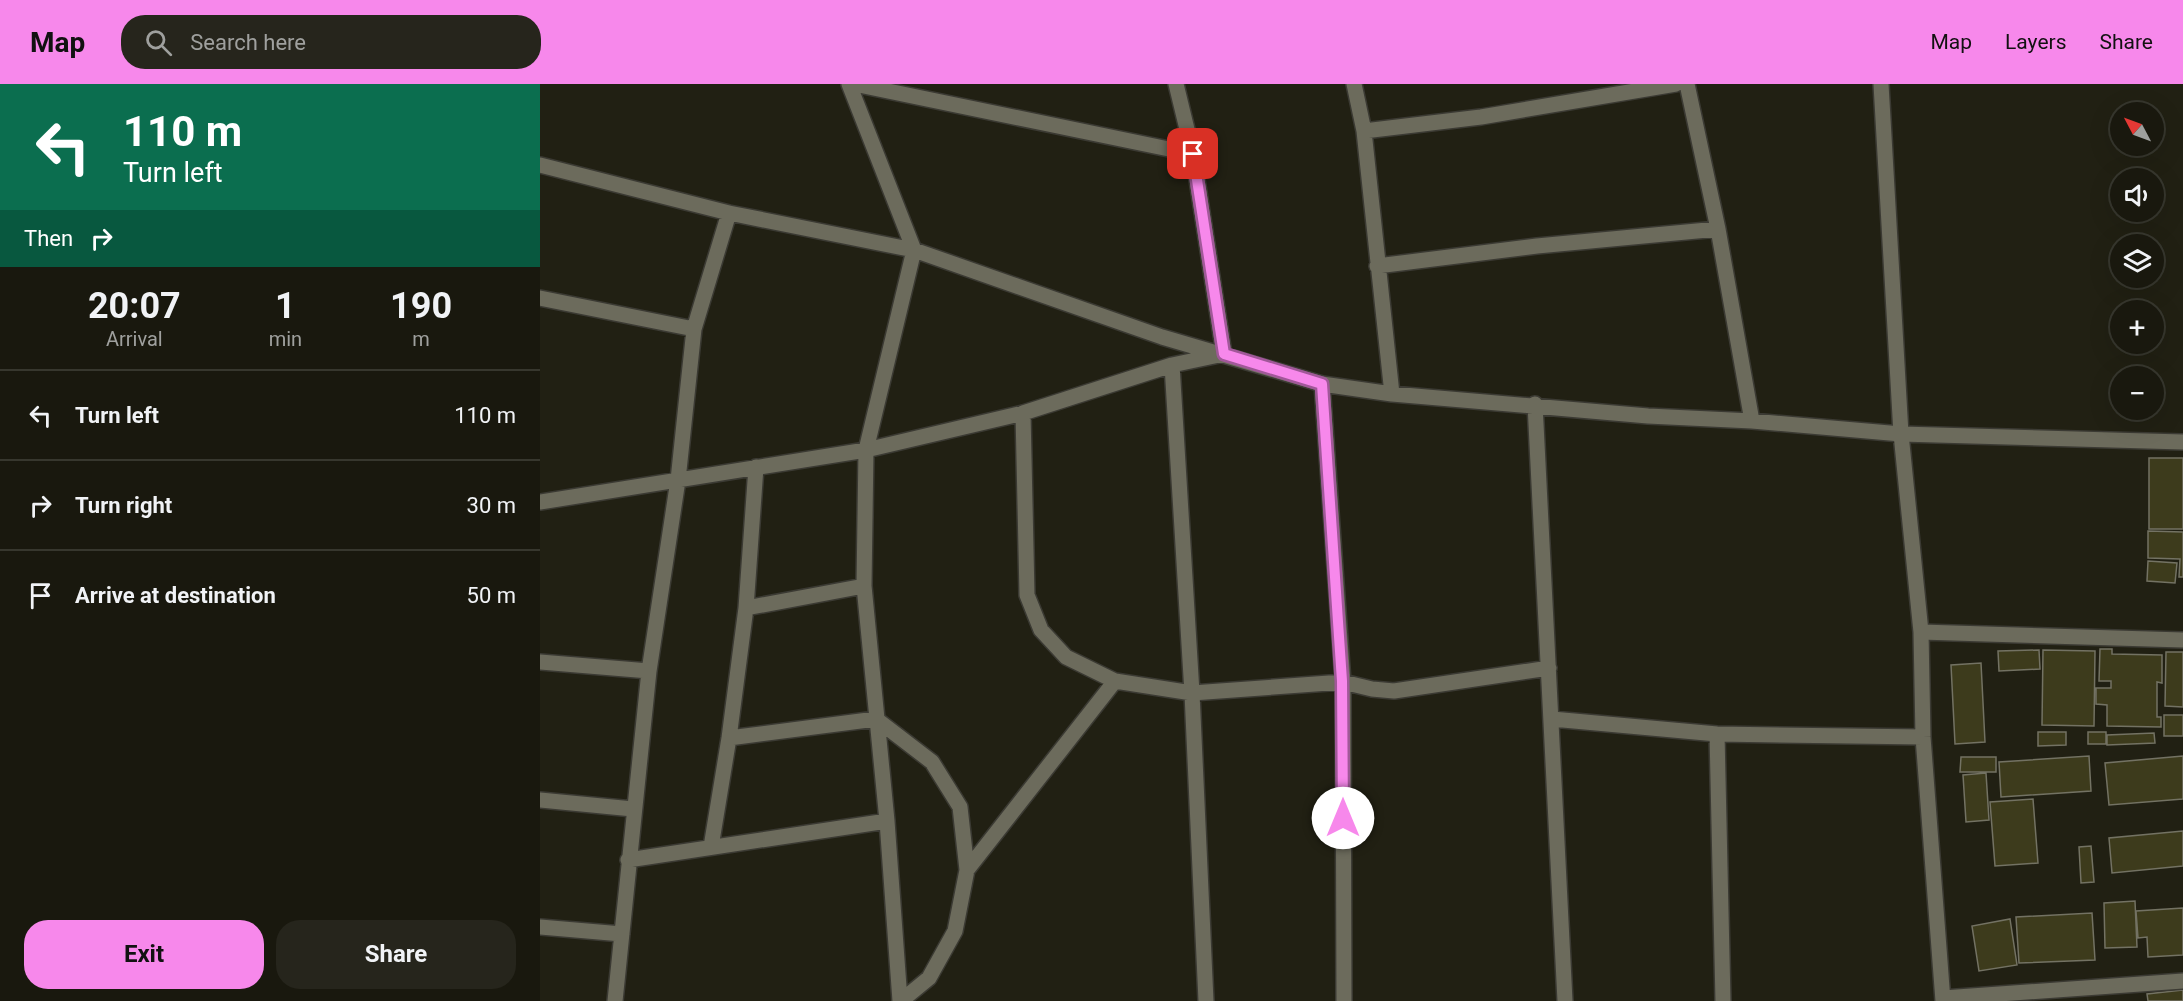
<!DOCTYPE html>
<meta charset="utf-8">
<style>
:root{--surface:#19180e;--page:#26251c;--text:#f1f3f6;--muted:#9fa09e;--line:#37372e;--accent:#f788eb}
body{margin:0;font-family:Roboto,sans-serif;background:var(--page);color:var(--text);height:100vh;display:flex;flex-direction:column;font-size:22px;white-space:nowrap}
*{box-sizing:border-box;margin:0}
p{font-size:20px;color:var(--muted)}
.icon{flex:none;width:33px;height:33px;fill:none;stroke:currentColor;stroke-width:2;stroke-linecap:round;stroke-linejoin:round}
.map{position:relative;flex:1;overflow:hidden}
.side{display:flex;flex-direction:column;background:var(--surface);width:540px}
.side>*{flex:none}
.banner{background:#0b6e4f;color:#fff;overflow:hidden}
.needle{width:39px;rotate:311deg}
.buttons{position:absolute;left:1570px;top:18px;display:grid;gap:12px}
.buttons a{display:grid;place-items:center;width:54px;height:54px;border-radius:50%;background:var(--surface);box-shadow:0 6px 24px #0002,0 0 0 2px var(--line);font-size:30px}
.pin{position:absolute;display:grid;place-items:center;width:51px;height:51px;color:#fff;margin:-26px;border-radius:12px;box-shadow:0 3px 9px #0006}
.me{position:absolute;width:66px;margin:-33px;rotate:0deg;stroke-linejoin:round;filter:drop-shadow(0 0 4px #0008)}
.turn{display:flex;align-items:center;gap:21px;height:126px;padding:0 24px;font-size:27px}
.turn .icon{width:78px;height:78px;stroke-width:2.5}
.turn b{display:block;font-size:42px;line-height:51px}
.then{display:flex;align-items:center;height:57px;padding:0 24px;background:#0003;gap:12px;font-size:22px}
.eta{display:flex;justify-content:space-evenly;align-items:center;height:102px;text-align:center}
.eta b{font-size:36px;font-weight:700;line-height:42px}
.cta{display:flex;gap:12px;margin-top:auto;padding:12px 24px}
.cta a{flex:1;height:69px;border-radius:24px;background:var(--accent);color:#111;font-size:24px;font-weight:700;line-height:69px;text-align:center}
.cta a+a{background:var(--page);color:var(--text)}
ul{padding:0;list-style:none}
li{display:flex;align-items:center;gap:18px;height:90px;padding:0 24px;border-top:2px solid var(--line)}
li div{flex:1}
li b{display:block;font-size:22px}
li em{font-style:normal}
header{display:flex;align-items:center;gap:36px;box-sizing:border-box;height:84px;padding:0 30px;background:var(--accent);color:#111}
header strong{font-size:28px}
nav{display:flex;gap:33px;margin-inline-start:auto;font-size:21px}
.search{width:420px;height:54px;background:var(--page);display:flex;align-items:center;gap:15px;box-sizing:border-box;padding:0 21px;border-radius:24px;color:var(--muted);font-size:22px}
main{display:flex;flex:1;min-height:0}
.map>svg:first-child{display:block}
.building{fill:#3d3b1c;stroke:#737263;stroke-width:1.5}
.lines{fill:none;stroke-linecap:round;stroke-linejoin:round}
.street-casing{stroke:#3b3a33;stroke-width:18}
.street{stroke:#6c6b5c;stroke-width:15}
.route-casing{stroke:#a15899;stroke-width:15}
.route{stroke:#f788eb;stroke-width:10}
</style>
<header>
<strong>Map</strong>
<div class="search"><svg class="icon" aria-label="search" viewBox="0 0 24 24"><circle cx="10" cy="10" r="6"/><path d="M15 15l6 6"/></svg>Search here</div>
<nav><a>Map</a><a>Layers</a><a>Share</a></nav>
</header>
<main>
<section class="side">
<div class="banner">
<div class="turn"><svg class="icon" aria-label="left" viewBox="0 0 24 24"><path d="M17 20v-9H6M10 6l-5 5 5 5"/></svg><div><b>110 m</b>Turn left</div></div>
<div class="then">Then<svg class="icon" aria-label="right" viewBox="0 0 24 24"><path d="M7 20v-9h11M14 6l5 5-5 5"/></svg></div>
</div>
<div class="eta">
<div><b>20:07</b><p>Arrival</p></div>
<div><b>1</b><p>min</p></div>
<div><b>190</b><p>m</p></div>
</div>
<ul>
<li><svg class="icon" aria-label="left" viewBox="0 0 24 24"><path d="M17 20v-9H6M10 6l-5 5 5 5"/></svg><div><b>Turn left</b></div><em>110 m</em></li>
<li><svg class="icon" aria-label="right" viewBox="0 0 24 24"><path d="M7 20v-9h11M14 6l5 5-5 5"/></svg><div><b>Turn right</b></div><em>30 m</em></li>
<li><svg class="icon" aria-label="arrive" viewBox="0 0 24 24"><path d="M6 21V4h12l-3 4 3 4H6"/></svg><div><b>Arrive at destination</b></div><em>50 m</em></li>
</ul>
<div class="cta"><a>Exit</a><a>Share</a></div>
</section>
<div class="map">
<svg width="1643" height="917" viewBox="0 0 1643 917">
<rect width="100%" height="100%" fill="#212013"/>
<path class="building" d="M1609,374H1643V445H1609Z
M1608,447L1643,448V493H1639L1640,475L1608,474Z
M1608,477L1637,479L1635,499L1607,497Z
M1560,565H1572V570L1622,571V599L1617,598V633H1621V643L1567,642V621L1556,620V604H1571V597H1559Z
M1499,566L1500,585L1459,587L1458,567Z
M1503,566L1555,567L1554,642L1502,641Z
M1626,568H1643V623L1625,622Z
M1441,579L1445,658L1415,660L1411,581Z
M1624,631H1643V652H1624Z
M1498,648H1526V661L1498,662Z
M1548,648H1566V660H1548Z
M1614,649L1615,659L1567,661V651Z
M1549,672L1551,707L1461,713L1459,678Z
M1643,672V715L1569,721L1565,679Z
M1421,673H1456V688H1420Z
M1446,689L1449,736L1426,738L1423,691Z
M1493,715L1498,779L1455,782L1450,718Z
M1643,747V782L1572,789L1569,754Z
M1551,762L1554,798L1541,799L1539,763Z
M1595,817L1597,863L1565,864L1564,819Z
M1643,824V871L1608,873L1607,853L1598,854L1596,827Z
M1552,829L1555,876L1479,879L1476,833Z
M1470,835L1477,881L1439,887L1432,842Z
M1643,906V917H1608L1607,910Z"/>
<g class="lines">
<defs>
<path id="street" d="M309,0L374,166L326,366L324,502L347,737L360,917
M314,0L653,70
M814,0L824,47L852,310
M1147,0L1178,145L1212,337
M1341,0L1361,350L1381,548L1383,653L1403,917
M824,47L941,33L1136,0
M0,81L189,129L374,166L622,253L782,300L852,310L1108,332L1212,337L1361,350L1643,358
M837,182L997,162L1178,145
M0,214L154,245L138,396L109,587L75,917
M154,245L189,129
M632,281L652,609L666,917
M782,300L803,598L804,917
M995,320L1025,917
M483,329L487,511L501,546L526,573L575,597L652,609L803,598L832,605L854,607L1009,584
M0,418L326,366L483,329L632,281L684,270L653,70L636,0
M206,524L324,502
M1381,548L1643,556
M0,578L109,587
M1012,635L1177,650L1383,653
M1177,650L1183,917
M189,654L336,635L392,678L420,723L427,786L415,847L389,894L361,917
M0,716L93,725
M171,763L189,654L206,524L216,383
M88,776L347,737
M427,786L575,597
M0,843L82,850
M1403,914L1643,897"/>
</defs>
<use href="#street" class="street-casing"/>
<use href="#street" class="street"/>
</g>
<g class="lines">
<defs>
<path id="route" d="M653,70L684,270L782,300L802,597L803,734"/>
</defs>
<use href="#route" class="route-casing"/>
<use href="#route" class="route"/>
</g>
</svg>
<div class="buttons">
<a><svg class="needle" viewBox="-14 -14 28 28"><path d="M0-13l5 13h-10z" fill="#e53935"/><path d="M0 13l5-13h-10z" fill="#9fa09e"/></svg></a>
<a><svg class="icon" aria-label="sound" viewBox="0 0 24 24"><path d="M4 9h4l5-4v14l-5-4H4zM17 9q2 3 0 6"/></svg></a>
<a><svg class="icon" aria-label="layers" viewBox="0 0 24 24"><path d="M12 4l9 5-9 5-9-5zM3 14l9 5 9-5"/></svg></a>
<a>+</a>
<a>−</a>
</div>
<div class="pin" style="left:653px;top:70px;background:#d93025"><svg class="icon" aria-label="arrive" viewBox="0 0 24 24"><path d="M6 21V4h12l-3 4 3 4H6"/></svg></div>
<svg class="me" style="left:803px;top:734px" viewBox="-20 -20 40 40"><circle r="19" fill="#fff"/><path d="M0-13L10 11 0 6-10 11z" fill="#f788eb"/></svg>
</div>
</main>
